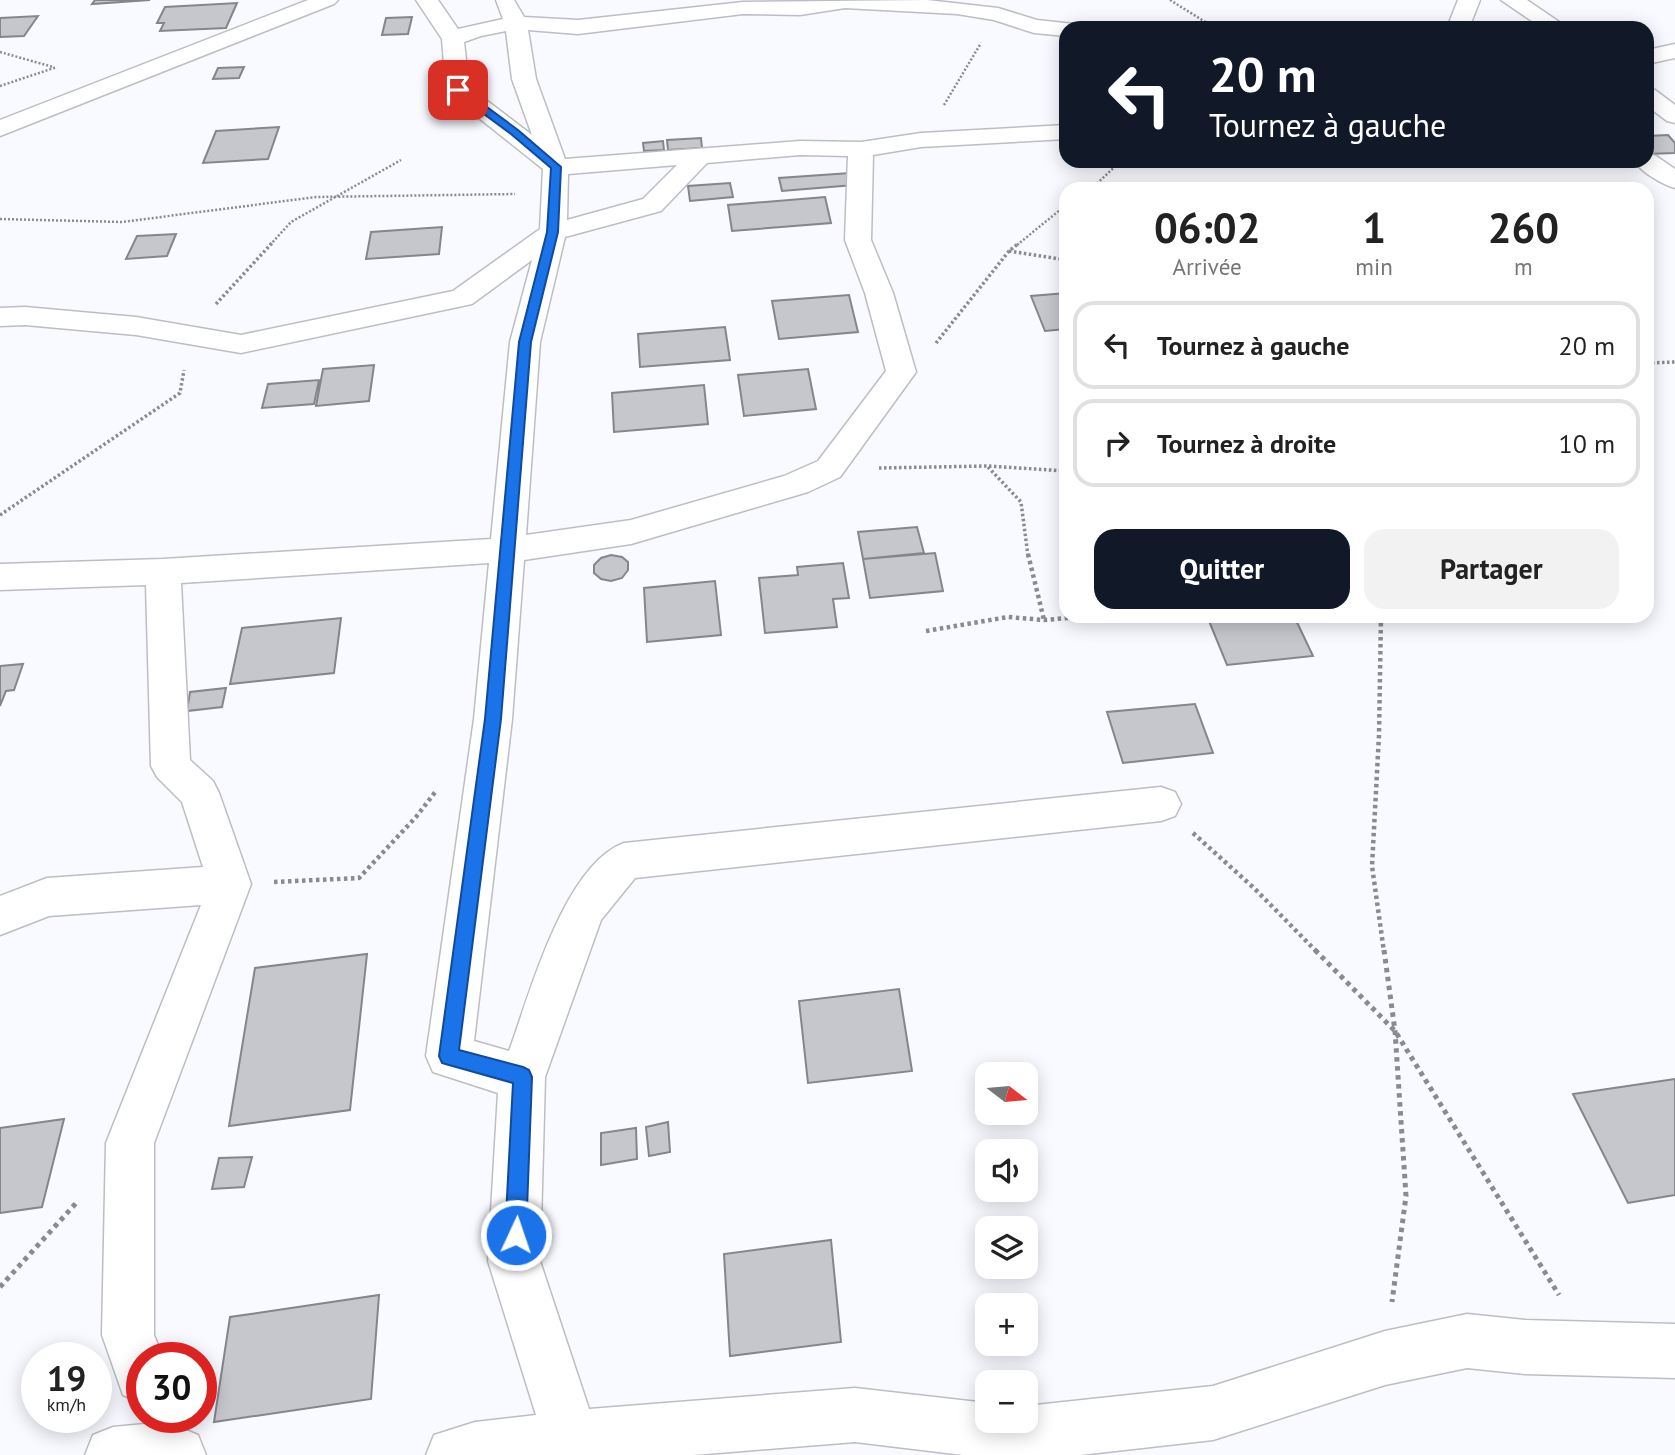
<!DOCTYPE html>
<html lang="fr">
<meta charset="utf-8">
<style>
:root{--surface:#fff;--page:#f2f2f2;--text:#222;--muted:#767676;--line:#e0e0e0;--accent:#111827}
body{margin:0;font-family:"PT Sans",sans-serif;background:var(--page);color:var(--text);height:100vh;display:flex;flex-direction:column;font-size:26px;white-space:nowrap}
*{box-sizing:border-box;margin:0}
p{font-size:23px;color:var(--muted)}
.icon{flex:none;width:38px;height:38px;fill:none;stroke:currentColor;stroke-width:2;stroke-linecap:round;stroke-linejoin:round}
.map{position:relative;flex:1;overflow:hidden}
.panel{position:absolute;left:1059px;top:182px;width:595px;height:441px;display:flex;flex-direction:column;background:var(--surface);border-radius:21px;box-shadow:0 4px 18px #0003}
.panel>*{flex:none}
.banner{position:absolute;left:1059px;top:21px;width:595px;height:147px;border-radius:21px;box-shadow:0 4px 18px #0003;background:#111827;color:#fff;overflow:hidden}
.needle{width:46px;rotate:106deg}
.fabs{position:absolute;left:975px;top:1062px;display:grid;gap:14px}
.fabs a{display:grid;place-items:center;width:63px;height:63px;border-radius:14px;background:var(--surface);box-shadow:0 4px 18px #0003;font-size:35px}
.speed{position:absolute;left:21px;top:1342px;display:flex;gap:14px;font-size:35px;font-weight:700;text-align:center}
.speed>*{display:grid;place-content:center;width:91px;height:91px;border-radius:50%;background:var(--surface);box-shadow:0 4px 18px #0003;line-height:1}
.speed small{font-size:18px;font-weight:400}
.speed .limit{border:10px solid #d22;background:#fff;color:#111}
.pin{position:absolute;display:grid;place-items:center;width:60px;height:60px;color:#fff;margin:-30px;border-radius:14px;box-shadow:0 4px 10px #0006}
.me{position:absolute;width:77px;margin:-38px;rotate:3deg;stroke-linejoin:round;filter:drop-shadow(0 0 5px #0008)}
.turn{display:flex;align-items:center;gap:24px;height:147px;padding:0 35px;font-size:32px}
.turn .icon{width:91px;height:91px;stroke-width:2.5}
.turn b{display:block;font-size:49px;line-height:60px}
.eta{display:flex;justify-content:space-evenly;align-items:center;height:119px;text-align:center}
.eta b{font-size:42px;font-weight:600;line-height:49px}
.cta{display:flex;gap:14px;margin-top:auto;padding:14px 35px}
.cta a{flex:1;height:80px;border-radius:21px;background:var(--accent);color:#fff;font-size:28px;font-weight:600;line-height:80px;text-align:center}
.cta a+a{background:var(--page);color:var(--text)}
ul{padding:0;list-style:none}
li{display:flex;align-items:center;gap:21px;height:88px;margin:0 14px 10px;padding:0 21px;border:4px solid var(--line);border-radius:21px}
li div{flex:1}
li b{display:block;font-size:26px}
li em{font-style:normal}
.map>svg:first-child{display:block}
.building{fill:#c5c7cd;stroke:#84868c;stroke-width:2}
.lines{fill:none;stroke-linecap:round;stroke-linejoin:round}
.minor-casing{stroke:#bcbec4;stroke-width:3}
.path-far3{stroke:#8a8b8f;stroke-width:2.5;stroke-dasharray:2 2;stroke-linecap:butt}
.path-far2{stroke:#8a8b8f;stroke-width:3.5;stroke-dasharray:2.5 2.5;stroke-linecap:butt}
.path-far1{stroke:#8a8b8f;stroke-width:4.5;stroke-dasharray:3.5 3.5;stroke-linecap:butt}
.path{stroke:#8a8b8f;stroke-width:5;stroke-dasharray:4.5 4.5;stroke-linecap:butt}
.minor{fill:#fff;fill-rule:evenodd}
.route{fill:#1a73e8;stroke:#114b97;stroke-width:2}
</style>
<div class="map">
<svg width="1675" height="1455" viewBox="0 0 1675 1455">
<rect width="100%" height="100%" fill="#f8faff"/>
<path class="building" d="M95,0H150L92,4Z
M237,3L226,28L160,31L164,23H157L165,7Z
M38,16L24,36L0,37V18Z
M412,17L408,34L382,35L386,18Z
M244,67L239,78L213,79L218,68Z
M279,127L268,159L203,163L216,131Z
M1668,135L1675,143V153L1647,154V136Z
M701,138L702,148L668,150L667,140Z
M663,141L664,150L644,151L643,143Z
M850,173L854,185L782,191L779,178Z
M730,183L733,197L690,201L688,186Z
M825,197L831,223L732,231L728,205Z
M442,227L439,254L366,259L371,232Z
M176,234L167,256L126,259L137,236Z
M1066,293V329L1045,331L1031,296Z
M849,295L858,332L779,339L772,301Z
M725,327L730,360L640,367L638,334Z
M374,365L369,401L316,406L323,369Z
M808,369L816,409L744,416L738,375Z
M319,380L314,404L262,408L268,384Z
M704,385L708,424L614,432L612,393Z
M917,527L924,553L863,559L858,532Z
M935,553L943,591L870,598L863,559Z
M611,555L622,557L628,562V570L622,578L611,581L601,579L594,573V565L601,558Z
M843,563L849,598L833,599L837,627L765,633L759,578L798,575L797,567Z
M715,581L721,635L647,642L644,588Z
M1257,616H1294L1313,656L1227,665L1209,621Z
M341,618L334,673L230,684L242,628Z
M23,664L14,690L6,691L0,706V666Z
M226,688L222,707L187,711L190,692Z
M1195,704L1213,753L1123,763L1107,712Z
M367,954L350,1110L229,1126L255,968Z
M899,989L912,1071L808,1083L799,1001Z
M1675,1079V1195L1628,1203L1573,1094Z
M64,1119L42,1207L0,1213V1128Z
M668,1122L670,1152L649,1156L646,1127Z
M636,1128L637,1159L601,1165V1133Z
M252,1157L244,1187L212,1189L219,1158Z
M831,1240L841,1342L730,1356L724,1254Z
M379,1295L371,1399L214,1422L230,1317Z"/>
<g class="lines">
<defs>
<path id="minor" d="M308,0H338L334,4L0,136V120Z
M416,0H438L458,29L503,19L496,0H514L524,17L578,20L743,2L927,0L998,8L1037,20L1074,24L1076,28H1066V36L1034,33L994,20L957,14L845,8L800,15L743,14L578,34L528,30L536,79L565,159L800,141L861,142L921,133L1066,125V139L921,147L873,155L871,240L893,293L916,372L840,477L808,492L631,544L524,560L512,719L474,1041L509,1051C530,994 564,865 624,843L1161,787L1175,792L1181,804L1175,816L1161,821L635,878L601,920L545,1077L540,1261L589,1409L855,1388L987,1403V1421H1026V1406L1213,1386L1385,1331L1467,1314L1525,1320L1675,1324V1378L1525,1374L1467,1368L1385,1385L1213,1440L1080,1455H963L855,1442L693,1455H426L434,1435L475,1422L536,1415L488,1261L498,1093L433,1072L426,1056L474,719L489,563L181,583L190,760L213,781L219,793L251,884L154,1143V1335L163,1358H142V1403L123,1395L102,1335L106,1143L201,905L49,916L0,935V896L47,878L203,867L182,802L157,777L151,766L146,585L0,590V564L163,559L491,539L510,342L532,260L472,304L241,353L136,335L25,325L0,326V308L25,307L136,317L241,335L453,291L540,229L543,169L450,95L446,90L442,39ZM506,31L512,79L532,135L469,87L464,42L481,36ZM800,155L848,156L845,240L865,293L886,371L818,461L784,476L631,520L526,535L540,342L565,237L661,211L707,163ZM677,165L643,199L567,220L568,174Z
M1458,0H1480L1469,28H1447Z
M1501,0H1527L1568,28H1542Z
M1675,44V58L1647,64V50Z
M1647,88L1655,90L1675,105V123L1667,121L1647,106Z
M1647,153L1656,156L1675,169V188C1661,184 1643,173 1634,161H1647Z
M166,1422L198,1435L206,1455H85L93,1435L113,1427Z"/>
</defs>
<use href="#minor" class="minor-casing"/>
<path class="path-far3" d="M1170,0L1215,28
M0,52L53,67
M0,86L57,67
M944,105L981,43
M1091,189L1121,161
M0,219L122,222L316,197L515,194
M270,245L291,222L401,160
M1017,245L1066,205"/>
<path class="path-far2" d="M1009,251L1066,260
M216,304L272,243
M936,343L1009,251L1019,243
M1647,363L1675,362
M988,467L1021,502L1028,556
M879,468L988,466L1066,471
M0,515L180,393L184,370"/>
<path class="path-far1" d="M1028,554L1044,620
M1381,616L1379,735L1372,866L1384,952
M926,631L1008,617L1044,620L1091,616
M1193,833L1255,889L1317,952
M274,882L359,878L416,817L436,791"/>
<path class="path" d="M1315,950L1395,1031L1559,1295
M1384,950L1395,1031L1406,1196L1392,1302
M0,1287L78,1201"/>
<use href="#minor" class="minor"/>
</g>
<path class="route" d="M454,88H461L518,130L561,167L558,232L531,342L501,719L459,1050L523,1067L529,1070L532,1077L526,1235L523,1242L516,1245L508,1242L505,1235L513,1083L449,1065L442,1063L439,1056L485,719L519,342L547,232L551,168L511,134L454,92Z"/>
</svg>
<div class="fabs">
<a><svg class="needle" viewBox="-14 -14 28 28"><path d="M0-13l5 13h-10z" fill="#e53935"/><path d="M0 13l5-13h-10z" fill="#767676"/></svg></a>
<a><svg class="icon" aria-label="sound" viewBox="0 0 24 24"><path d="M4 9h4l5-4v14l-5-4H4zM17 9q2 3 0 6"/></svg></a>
<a><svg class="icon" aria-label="layers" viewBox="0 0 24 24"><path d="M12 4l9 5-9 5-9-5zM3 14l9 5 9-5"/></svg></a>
<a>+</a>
<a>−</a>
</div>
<div class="speed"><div>19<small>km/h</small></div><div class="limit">30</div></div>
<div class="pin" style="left:458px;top:90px;background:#d93025"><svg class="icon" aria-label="arrive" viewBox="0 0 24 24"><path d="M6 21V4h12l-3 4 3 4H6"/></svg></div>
<svg class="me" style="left:516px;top:1235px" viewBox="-20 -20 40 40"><circle r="17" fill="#1a73e8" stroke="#fff" stroke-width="3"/><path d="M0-11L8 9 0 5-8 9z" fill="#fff"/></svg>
<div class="banner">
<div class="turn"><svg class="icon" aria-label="left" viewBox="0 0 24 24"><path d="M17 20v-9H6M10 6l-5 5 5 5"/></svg><div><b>20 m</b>Tournez à gauche</div></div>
</div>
<section class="panel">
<div class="eta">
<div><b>06:02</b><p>Arrivée</p></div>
<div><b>1</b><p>min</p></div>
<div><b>260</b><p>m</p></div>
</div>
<ul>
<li><svg class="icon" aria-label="left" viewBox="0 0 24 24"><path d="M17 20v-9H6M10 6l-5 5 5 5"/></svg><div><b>Tournez à gauche</b></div><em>20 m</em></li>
<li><svg class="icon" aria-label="right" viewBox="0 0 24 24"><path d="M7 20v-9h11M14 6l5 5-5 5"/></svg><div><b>Tournez à droite</b></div><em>10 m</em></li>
</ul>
<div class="cta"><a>Quitter</a><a>Partager</a></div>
</section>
</div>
